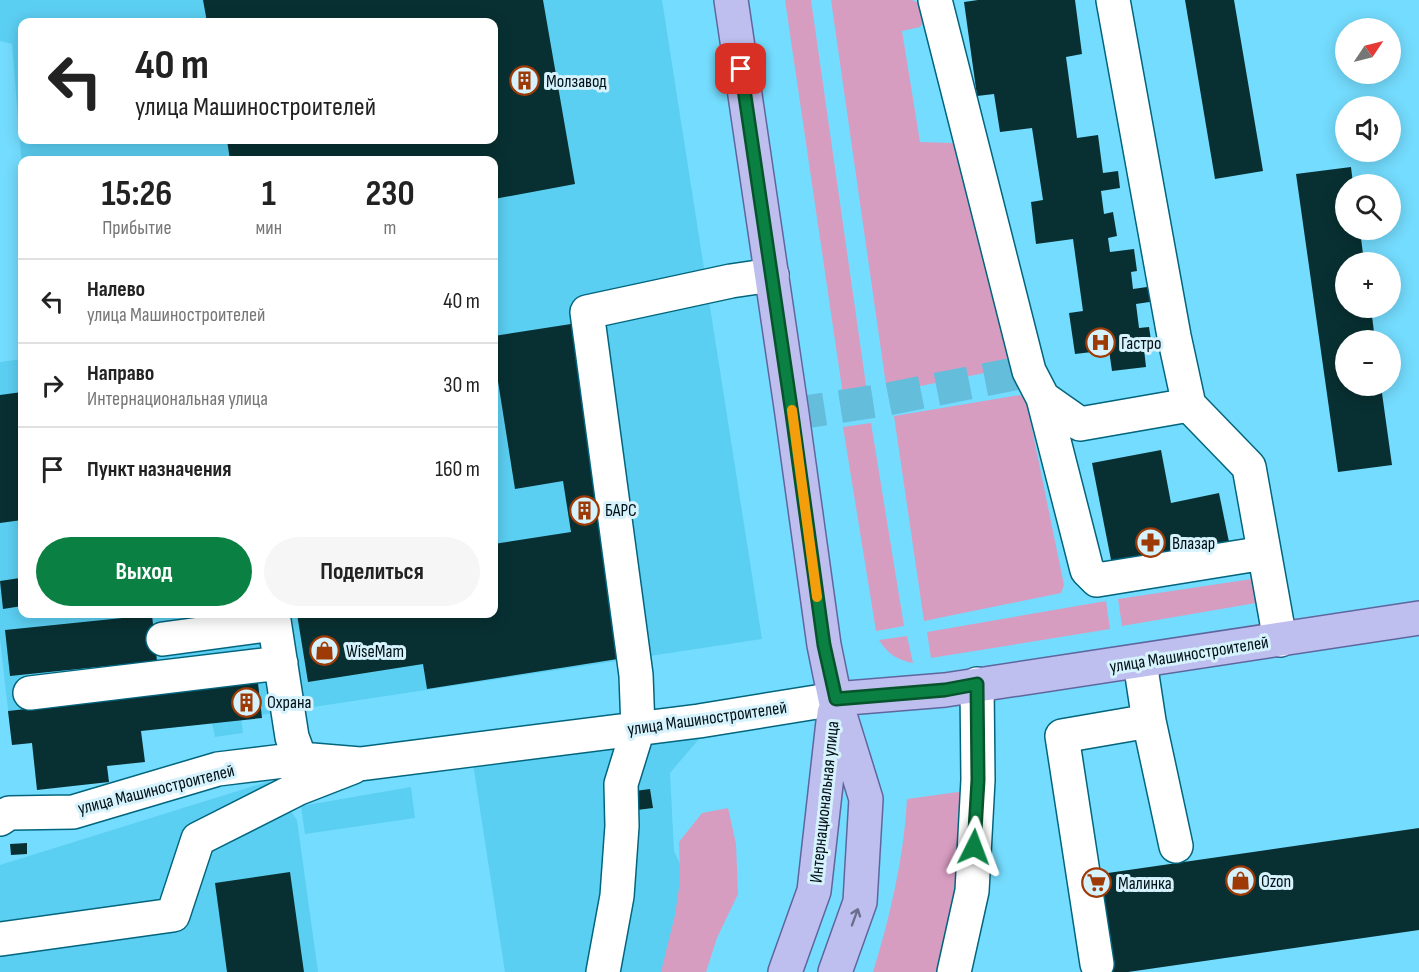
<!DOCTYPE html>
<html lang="ru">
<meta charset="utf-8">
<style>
:root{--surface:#fff;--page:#f6f6f6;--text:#222;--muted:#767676;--line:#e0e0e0;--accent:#0b8043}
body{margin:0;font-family:"Sofia Sans Condensed",sans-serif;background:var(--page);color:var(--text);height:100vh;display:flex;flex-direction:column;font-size:22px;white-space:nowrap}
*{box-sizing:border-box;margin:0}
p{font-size:20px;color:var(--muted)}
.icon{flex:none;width:33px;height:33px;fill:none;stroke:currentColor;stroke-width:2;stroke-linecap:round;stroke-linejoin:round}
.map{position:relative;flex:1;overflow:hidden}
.sheet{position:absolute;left:18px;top:156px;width:480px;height:462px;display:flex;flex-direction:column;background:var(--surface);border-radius:12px;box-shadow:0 3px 15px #0003}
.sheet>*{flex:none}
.banner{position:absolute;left:18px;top:18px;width:480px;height:126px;border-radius:12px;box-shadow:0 3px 15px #0003;background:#fff;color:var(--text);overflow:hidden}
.needle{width:39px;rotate:55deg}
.controls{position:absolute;left:1335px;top:18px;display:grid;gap:12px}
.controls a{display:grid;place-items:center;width:66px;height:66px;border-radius:50%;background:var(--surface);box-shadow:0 3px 15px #0003;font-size:30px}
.pin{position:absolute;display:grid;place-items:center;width:51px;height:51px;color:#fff;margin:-26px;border-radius:12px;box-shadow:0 3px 9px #0006}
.me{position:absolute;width:66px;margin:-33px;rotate:3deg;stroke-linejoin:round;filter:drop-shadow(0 0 4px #0008)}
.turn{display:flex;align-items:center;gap:21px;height:126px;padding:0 18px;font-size:27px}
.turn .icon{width:78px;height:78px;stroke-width:2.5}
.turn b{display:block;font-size:42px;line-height:51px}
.eta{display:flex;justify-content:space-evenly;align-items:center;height:102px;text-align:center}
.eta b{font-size:36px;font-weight:700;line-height:42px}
.action{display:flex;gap:12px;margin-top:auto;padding:12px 18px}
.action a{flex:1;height:69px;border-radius:36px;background:var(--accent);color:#fff;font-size:24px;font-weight:700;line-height:69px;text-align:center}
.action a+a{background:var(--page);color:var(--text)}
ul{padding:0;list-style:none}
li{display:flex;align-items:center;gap:18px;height:84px;padding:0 18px;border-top:2px solid var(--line)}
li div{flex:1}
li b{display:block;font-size:22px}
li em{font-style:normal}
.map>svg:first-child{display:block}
.built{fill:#5bcff2;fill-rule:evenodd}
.green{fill:#d79dc1}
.building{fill:#083032}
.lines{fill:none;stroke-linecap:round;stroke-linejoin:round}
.minor-tunnel{stroke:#63bddb;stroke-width:33;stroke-dasharray:33 16;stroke-linecap:butt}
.minor-casing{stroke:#03657d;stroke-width:36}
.major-casing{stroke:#5f669d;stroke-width:36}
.minor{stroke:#fff;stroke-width:33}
.major{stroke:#bebfef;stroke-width:33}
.oneway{stroke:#68708d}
.route-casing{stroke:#07532c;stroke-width:15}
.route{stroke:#0b8043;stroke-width:10}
.slow{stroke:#f59e0b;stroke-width:10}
.labels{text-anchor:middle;stroke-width:6;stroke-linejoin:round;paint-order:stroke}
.poi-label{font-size:18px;fill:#001016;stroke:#d6f2fc;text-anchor:start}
.street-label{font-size:18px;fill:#001016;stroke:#d6f2fc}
</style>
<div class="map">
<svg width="1419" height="972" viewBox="0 0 1419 972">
<rect width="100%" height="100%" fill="#74dcfe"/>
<path class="built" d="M0,0H662L762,639L241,718L243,733L215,737L212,723L12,745L0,639V362L22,359V614H494V160H22V167L12,44L0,41ZM22,22H494V140H22Z
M705,732L670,773L674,851L686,877L667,972H505L473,764Z
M270,781L297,820L318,972H0V865Z
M411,787L415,818L305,834L301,806Z"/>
<path class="green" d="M785,0H811L868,399L843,395Z
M831,0H912L925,6L928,16L920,27L902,31L920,142L951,143L960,146L1018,363L1009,368L901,390H890L886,385Z
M1020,395L1026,400L1064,585L1061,593L924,621L894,416Z
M871,423L904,626L876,631L843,427Z
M1252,579L1261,598L1256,603L1122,626L1118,599Z
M1106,601L1110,629L931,658L927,632Z
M907,636L913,663C897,660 888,654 879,640Z
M965,791L967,848L944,972H873C890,916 904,858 907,799Z
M728,808L736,844L738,894L717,938L706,972H661L675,915L680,881L679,842L702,813Z"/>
<path class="building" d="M203,0H543L575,184L494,199V160H230L227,140H494V22H207Z
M978,0H1075L1082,54L1066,57L1077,138L1098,135L1103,173L1118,171L1120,188L1101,191L1104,214L1113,212L1117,236L1108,238L1110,252L1134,249L1137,271L1131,272L1133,289L1154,286L1156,301L1136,304L1139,328L1149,327L1152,347L1144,349L1146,367L1112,371L1109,350L1075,354L1069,313L1083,311L1073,239L1036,244L1031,202L1043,200L1032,128L1000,132L994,94L977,96L964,2Z
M1185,0H1234L1263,171L1215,179Z
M1351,167L1353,184H1346V230H1360L1364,262H1346V308H1371L1375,340H1346V386H1381L1392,465L1338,472L1296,174Z
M571,324L624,658L427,689L423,664L308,682L297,614H494V544L571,532L563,481L515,489L494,356V336Z
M22,392V520L0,523V395Z
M1161,450L1171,503L1219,493L1230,547L1113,570L1092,463Z
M20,578L22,606L3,609L0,581Z
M152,615L157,661L10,676L5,630Z
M258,683L262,718L141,731L145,762L107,766L109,782L37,790L32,743L12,745L8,711Z
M650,789L653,808L637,810L635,791Z
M1419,828V930L1128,972H1109L1094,875Z
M27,843V854L11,855L10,844Z
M290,872L304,972H227L215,883Z"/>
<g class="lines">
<path class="minor-tunnel" d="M792,414L883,400L1029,371"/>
<defs>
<path id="minor" d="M935,0L1029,371L1043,398L1087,570L1097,580L1264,553
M1113,0L1174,336L1189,405L1249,467L1280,640
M1043,398L1080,424L1189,405
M273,614L292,737L300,759
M163,639L274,624
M30,693L281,663
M1149,721L1176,846
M0,819L9,813L73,812L218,769L300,759L360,764L699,721L835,699
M1,939L173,915L198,839L299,788L353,767
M1097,964L1062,736L1149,721L1140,662
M603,972L617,896L622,826L621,784L638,729L636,675L587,312L731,281L772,275
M954,972L972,891L978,780L977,684"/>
<path id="major" d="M731,0L792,414L824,645L835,699L866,799L860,902L835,972
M835,699L945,690L1419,618
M785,972L814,891L834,713"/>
</defs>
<use href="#minor" class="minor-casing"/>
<use href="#major" class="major-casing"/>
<use href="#minor" class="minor"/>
<use href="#major" class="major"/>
</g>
<defs><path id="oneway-shaft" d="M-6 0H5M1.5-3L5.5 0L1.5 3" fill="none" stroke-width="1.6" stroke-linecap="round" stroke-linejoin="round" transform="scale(1.5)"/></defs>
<use class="oneway" href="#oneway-shaft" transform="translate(855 917) rotate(-70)"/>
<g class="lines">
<defs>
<path id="route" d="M741,69L792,414L824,645L836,699L945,690L977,684L978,780L974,847"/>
</defs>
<use href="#route" class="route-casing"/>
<use href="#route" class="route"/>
<path class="slow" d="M792,410L817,597"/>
</g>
<defs>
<symbol id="building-ring" viewBox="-11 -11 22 22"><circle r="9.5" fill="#d6f2fc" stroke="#9e3a06" stroke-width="1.5"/><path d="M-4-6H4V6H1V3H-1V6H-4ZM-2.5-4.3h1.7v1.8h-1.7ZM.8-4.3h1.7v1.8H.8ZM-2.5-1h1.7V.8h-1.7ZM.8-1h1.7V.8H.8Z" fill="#9e3a06"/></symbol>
<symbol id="hospital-ring" viewBox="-11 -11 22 22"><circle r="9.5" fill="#d6f2fc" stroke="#9e3a06" stroke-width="1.5"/><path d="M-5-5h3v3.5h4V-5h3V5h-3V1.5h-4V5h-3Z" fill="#9e3a06"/></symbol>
<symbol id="pharmacy-ring" viewBox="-11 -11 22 22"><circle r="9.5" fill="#d6f2fc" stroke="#9e3a06" stroke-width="1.5"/><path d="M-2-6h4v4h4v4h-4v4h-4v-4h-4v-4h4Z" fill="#9e3a06"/></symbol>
<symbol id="shop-ring" viewBox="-11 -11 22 22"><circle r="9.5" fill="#d6f2fc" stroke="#9e3a06" stroke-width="1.5"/><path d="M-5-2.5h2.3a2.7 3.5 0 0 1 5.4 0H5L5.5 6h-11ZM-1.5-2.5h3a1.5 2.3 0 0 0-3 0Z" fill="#9e3a06"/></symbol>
<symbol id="supermarket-ring" viewBox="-11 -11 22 22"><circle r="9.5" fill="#d6f2fc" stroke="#9e3a06" stroke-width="1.5"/><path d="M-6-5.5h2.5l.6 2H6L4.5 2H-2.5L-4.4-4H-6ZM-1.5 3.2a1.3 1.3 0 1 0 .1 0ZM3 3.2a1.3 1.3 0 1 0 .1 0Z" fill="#9e3a06"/></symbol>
</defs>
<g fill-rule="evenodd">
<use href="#building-ring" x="508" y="64" width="33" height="33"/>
<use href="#hospital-ring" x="1084" y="326" width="33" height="33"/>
<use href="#building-ring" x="568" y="494" width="33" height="33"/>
<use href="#pharmacy-ring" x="1134" y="526" width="33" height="33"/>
<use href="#shop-ring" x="308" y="634" width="33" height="33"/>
<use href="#building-ring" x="230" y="686" width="33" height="33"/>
<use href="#shop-ring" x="1224" y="864" width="33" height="33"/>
<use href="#supermarket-ring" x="1080" y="866" width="33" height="33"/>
</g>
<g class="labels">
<g class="poi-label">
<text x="546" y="87">Молзавод</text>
<text x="1121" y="349">Гастро</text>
<text x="605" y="516">БАРС</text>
<text x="1172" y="549">Влазар</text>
<text x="346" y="657">WiseMam</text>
<text x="267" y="708">Охрана</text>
<text x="1261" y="887">Ozon</text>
<text x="1118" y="889">Малинка</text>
</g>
<g class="street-label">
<text transform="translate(1189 654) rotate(-9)" y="6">улица Машиностроителей</text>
<text transform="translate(707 718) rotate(-8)" y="6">улица Машиностроителей</text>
<text transform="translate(156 789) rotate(-14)" y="6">улица Машиностроителей</text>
<text transform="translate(824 802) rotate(-84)" y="6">Интернациональная улица</text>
</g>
</g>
</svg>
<div class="controls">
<a><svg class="needle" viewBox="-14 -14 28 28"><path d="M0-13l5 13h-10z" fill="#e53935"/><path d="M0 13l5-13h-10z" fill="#767676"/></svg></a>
<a><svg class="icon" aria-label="sound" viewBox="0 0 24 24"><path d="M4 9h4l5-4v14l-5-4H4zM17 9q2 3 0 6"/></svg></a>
<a><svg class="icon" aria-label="search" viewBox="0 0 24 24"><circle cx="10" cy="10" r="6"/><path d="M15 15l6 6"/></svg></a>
<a>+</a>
<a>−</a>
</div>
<div class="pin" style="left:741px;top:69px;background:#d93025"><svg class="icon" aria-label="arrive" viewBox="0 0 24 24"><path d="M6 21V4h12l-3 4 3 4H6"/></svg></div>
<svg class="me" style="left:974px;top:847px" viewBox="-20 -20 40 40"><path d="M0-17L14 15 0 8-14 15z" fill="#0b8043" stroke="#fff" stroke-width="4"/></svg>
<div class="banner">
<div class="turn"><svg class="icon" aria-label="left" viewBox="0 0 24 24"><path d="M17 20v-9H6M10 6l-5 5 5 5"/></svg><div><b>40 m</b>улица Машиностроителей</div></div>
</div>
<section class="sheet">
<div class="eta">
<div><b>15:26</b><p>Прибытие</p></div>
<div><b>1</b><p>мин</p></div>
<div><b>230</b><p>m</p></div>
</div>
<ul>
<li><svg class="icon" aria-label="left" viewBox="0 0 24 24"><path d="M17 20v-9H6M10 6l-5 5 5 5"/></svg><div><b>Налево</b><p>улица Машиностроителей</p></div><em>40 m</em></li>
<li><svg class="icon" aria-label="right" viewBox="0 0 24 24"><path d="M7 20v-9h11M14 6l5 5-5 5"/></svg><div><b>Направо</b><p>Интернациональная улица</p></div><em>30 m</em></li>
<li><svg class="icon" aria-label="arrive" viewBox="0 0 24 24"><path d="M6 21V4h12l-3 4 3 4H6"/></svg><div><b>Пункт назначения</b></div><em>160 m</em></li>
</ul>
<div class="action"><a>Выход</a><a>Поделиться</a></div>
</section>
</div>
